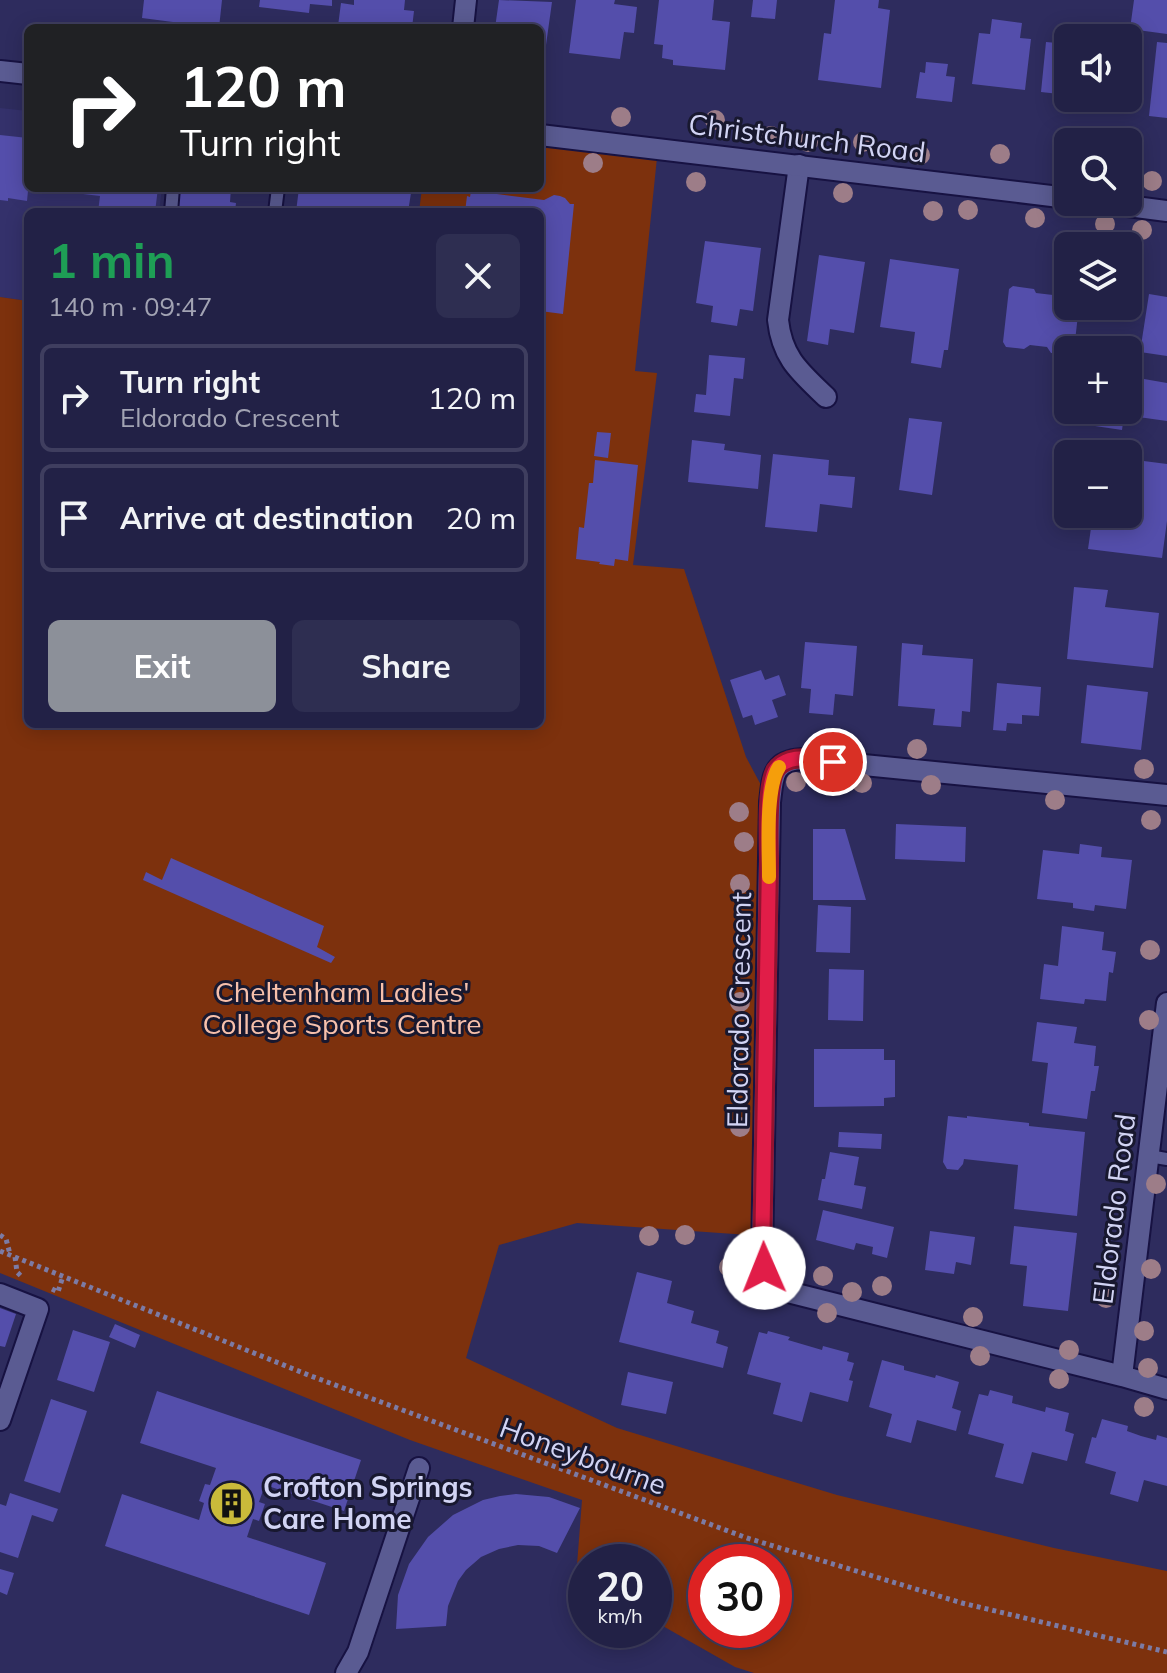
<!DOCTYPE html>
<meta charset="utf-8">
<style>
:root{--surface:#222146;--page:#2e2e51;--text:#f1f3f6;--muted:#a2a3b3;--line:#3f3e5f;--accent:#8c9099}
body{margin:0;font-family:Mulish,sans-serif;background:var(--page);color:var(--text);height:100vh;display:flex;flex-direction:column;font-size:30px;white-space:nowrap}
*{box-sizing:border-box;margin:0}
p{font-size:26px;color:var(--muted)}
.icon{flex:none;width:44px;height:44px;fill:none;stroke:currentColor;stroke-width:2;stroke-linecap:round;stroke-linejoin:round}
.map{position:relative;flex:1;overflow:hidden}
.panel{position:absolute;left:24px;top:208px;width:520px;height:520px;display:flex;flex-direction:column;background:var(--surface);border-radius:12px;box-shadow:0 4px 20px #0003,0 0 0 2px var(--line)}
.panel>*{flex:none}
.guide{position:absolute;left:24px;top:24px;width:520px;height:168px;border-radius:12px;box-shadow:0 4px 20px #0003,0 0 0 2px var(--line);background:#202124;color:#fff;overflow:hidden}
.fabs{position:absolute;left:1054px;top:24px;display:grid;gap:16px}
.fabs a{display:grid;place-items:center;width:88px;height:88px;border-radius:12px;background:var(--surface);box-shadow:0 4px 20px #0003,0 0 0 2px var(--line);font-size:40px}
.speed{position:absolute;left:568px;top:1544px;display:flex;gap:16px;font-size:40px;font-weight:700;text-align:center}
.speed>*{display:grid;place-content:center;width:104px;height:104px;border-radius:50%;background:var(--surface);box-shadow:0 4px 20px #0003,0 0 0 2px var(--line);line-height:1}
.speed small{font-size:20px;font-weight:400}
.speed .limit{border:12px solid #d22;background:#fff;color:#111}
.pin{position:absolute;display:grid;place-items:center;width:68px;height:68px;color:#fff;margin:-34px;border:4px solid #fff;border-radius:50%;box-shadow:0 2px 8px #0007}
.me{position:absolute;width:88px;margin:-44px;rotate:359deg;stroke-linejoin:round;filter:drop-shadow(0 0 6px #0008)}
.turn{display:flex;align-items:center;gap:28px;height:168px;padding:0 24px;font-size:36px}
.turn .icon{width:104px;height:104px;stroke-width:2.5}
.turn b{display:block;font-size:56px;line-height:68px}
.round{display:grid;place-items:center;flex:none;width:84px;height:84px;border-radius:12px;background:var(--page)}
.summary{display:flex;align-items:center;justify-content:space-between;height:136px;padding:0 24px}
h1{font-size:48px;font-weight:700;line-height:60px;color:#1e9e55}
.cta{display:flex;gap:16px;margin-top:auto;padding:16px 24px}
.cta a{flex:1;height:92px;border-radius:12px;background:var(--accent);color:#fff;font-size:32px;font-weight:700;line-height:92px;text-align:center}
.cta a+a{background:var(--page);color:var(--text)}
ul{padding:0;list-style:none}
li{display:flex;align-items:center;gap:24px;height:108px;margin:0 16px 12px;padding:0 8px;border:4px solid var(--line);border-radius:12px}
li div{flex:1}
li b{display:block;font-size:30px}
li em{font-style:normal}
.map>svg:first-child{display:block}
.built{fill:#34316b}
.green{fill:#7d310d;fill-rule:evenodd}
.building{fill:#544eab}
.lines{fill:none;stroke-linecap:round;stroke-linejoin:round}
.service-casing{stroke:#171242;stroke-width:16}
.minor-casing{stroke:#171242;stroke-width:24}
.tertiary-casing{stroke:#171242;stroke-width:24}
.path{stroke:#7c7ba5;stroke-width:5;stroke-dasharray:4 4;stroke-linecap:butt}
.service{stroke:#5a5b92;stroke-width:12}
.minor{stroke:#5a5b92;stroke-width:20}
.tertiary{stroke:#5a5b92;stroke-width:20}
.tree{fill:#9d7d88}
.route-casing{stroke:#92132f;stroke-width:20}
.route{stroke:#e11d48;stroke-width:14}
.slow{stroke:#f59e0b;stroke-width:14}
.labels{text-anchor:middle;stroke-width:6;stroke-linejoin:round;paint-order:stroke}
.street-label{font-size:28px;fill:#d2d4f4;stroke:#18182f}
.park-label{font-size:28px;fill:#f7c0ab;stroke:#18182f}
.poi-label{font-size:28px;font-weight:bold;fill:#d2d4f4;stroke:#18182f;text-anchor:start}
</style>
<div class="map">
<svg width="1167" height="1673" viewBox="0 0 1167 1673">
<rect width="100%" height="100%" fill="#2e2c5e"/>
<path class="built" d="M0,108L28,111V188H162L159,212H28V301L0,297Z"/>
<path class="green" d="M540,135L658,148L635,371L657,373L633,565L684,569L746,757L770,802L763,1236L577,1223L499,1245L466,1358L617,1428L837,1495L1054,1548L1167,1571V1673H754L735,1667L654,1621V1562H586V1583L576,1578L582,1500L410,1440L0,1273V297L28,301V724H540V212H419L422,188H540ZM706,1562H774V1630H706Z"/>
<path class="building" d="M144,0H222L219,28L142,18Z
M260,0H332V6L310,4L309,13L259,7Z
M354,0H405L404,10L414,11L412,28H359L338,26L341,3L354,5Z
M499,0L552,2L546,45L540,44V28H495Z
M576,0H615L614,4L637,7L634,33L624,32L620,59L569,53Z
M659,0H714L712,20L730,22L725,70L673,65V60L662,58L663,45L654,44Z
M753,0H777L775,19L751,17Z
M835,0H879L878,8L890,10L881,88L818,80L824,33L831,34Z
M1134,0H1167V34L1130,29Z
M992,19L1022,23L1020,38L1031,39L1025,90L972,84L979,33L990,34Z
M1058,29L1088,32L1087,38H1068V95L1041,92L1046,42L1057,43Z
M1157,42L1167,43V118L1149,116Z
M926,62L948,64L946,76L955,77L952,102L916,98L920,72L925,73Z
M0,135L28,138V188H45V193L28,191L27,201L8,198V201L0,200Z
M50,188H158L155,212H98L100,196L49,190Z
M176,188H231L230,202L236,203L235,212H173Z
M299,188H375L411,193L408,212H296Z
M479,188H488L497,194L544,200L554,195L560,196L565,198L570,204H574L563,314L540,311V212H465L467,196L470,197L471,191L474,192Z
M705,241L761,248L753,311L740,309L737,326L711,322L713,306L696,303Z
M819,255L865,262L854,333L830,329L828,345L807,341Z
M890,259L959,269L948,350H944L941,368L911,363L915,332L880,327Z
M1013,286L1034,289L1036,293L1053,295L1057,292L1068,293V306H1079L1074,350H1068V355L1051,353L1047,347L1030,345L1024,349L1006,347L1003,342L1009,289Z
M1149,294L1167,297V356L1140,352Z
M709,355L745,358L743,379L734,378L730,416L694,412L696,394L706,395Z
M1144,379L1167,383V421L1124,415L1122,430L1095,426L1097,410H1128V389L1143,391Z
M909,418L942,422L932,495L899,490Z
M597,432L611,433L608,458L594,456Z
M692,440L725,444L724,450L761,455L758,489L688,482Z
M773,454L829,460L828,475L855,477L852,508L820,504L817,532L765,527Z
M1128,459L1167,464V521L1162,558L1088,549L1093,514H1128Z
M595,460L638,465L628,561L615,559L614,566L599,564L600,562L576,559L579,527L584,528L589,483H593Z
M1074,587L1108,590L1105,607L1159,613L1153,668L1067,659Z
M805,642L857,646L853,696L835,694L833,715L809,713L811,689L801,688Z
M902,643L923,645L922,655L973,659L970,712L962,711L961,727L933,725L935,709L898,706Z
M761,670L765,680L779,675L786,695L772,700L778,717L755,725L752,715L743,718L730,680Z
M997,683L1041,687L1039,716L1022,715V724L1007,723L1006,731L993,730Z
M1087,685L1148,692L1141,750L1081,743Z
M896,824L966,827L965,862L895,859Z
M813,829H845L866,900H813Z
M1080,844L1102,847L1101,857L1132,860L1126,909L1095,905L1094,911L1073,908V903L1037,899L1043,850L1079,854Z
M171,858L324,926L317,947L335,957L331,963L143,880L146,872L162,880Z
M818,905L851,907L850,953L816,952Z
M1062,926L1104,932L1102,950L1116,952L1113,973L1109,972L1106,1001L1085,999L1084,1004L1040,999L1044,964L1058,966Z
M829,969L864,970L863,1021L828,1020Z
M1037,1022L1077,1027L1074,1043L1096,1046L1094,1066H1099L1095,1091H1091L1087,1119L1042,1113L1048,1063L1032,1061Z
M814,1049H884V1060H895V1097L884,1098V1106L814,1107Z
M948,1116L967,1118V1116L1029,1123V1126L1085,1132L1077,1216L1014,1209L1018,1165L964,1159L963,1164L958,1170L947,1169L943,1162Z
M839,1132L882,1134L881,1149L838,1147Z
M830,1152L859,1157L854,1185L866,1187L862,1209L818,1200L822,1179H825Z
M823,1210L894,1227L887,1258L872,1254L873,1247L856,1243L854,1250L816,1240Z
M1014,1226L1077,1233L1068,1311L1023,1306L1027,1266L1010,1264Z
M930,1231L975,1237L971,1265L956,1262L954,1274L925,1270Z
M637,1272L672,1281L667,1303L694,1311L691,1323L719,1331L716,1343L728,1347L723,1368L619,1342Z
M0,1308L16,1314L5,1347L0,1346Z
M115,1324L140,1335L135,1348L109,1337Z
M73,1330L110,1342L94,1392L57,1380Z
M768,1331L790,1337L788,1340L822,1350L823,1346L849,1353L847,1361L854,1363L849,1380L853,1381L848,1402L810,1392L802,1422L773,1414L781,1383L747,1374L759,1332L767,1334Z
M882,1360L904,1366V1370L935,1378L936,1375L959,1382L952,1408L961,1411L956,1431L917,1420L911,1443L886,1436L892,1414L869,1407Z
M628,1372L673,1382L666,1414L621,1405Z
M990,1390L1013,1396L1012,1403L1045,1412L1046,1407L1069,1413L1065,1431L1074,1434L1067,1461L1032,1452L1023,1484L995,1477L1004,1444L968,1434L979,1394L988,1396Z
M157,1391L361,1460L344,1511L265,1485L259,1502L265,1504L259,1521L253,1519L247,1537L326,1563L309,1615L105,1546L122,1494L199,1520L204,1503L199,1501L205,1484L210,1485L216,1468L140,1443Z
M51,1399L87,1411L60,1493L24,1481Z
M1102,1419L1128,1426L1127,1431L1141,1436L1156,1440L1157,1435L1167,1438V1486L1144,1480L1138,1502L1110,1494L1116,1472L1085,1463L1092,1437L1096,1438Z
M10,1493L58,1509L53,1522L32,1515L18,1558L0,1552V1504L6,1506Z
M516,1494L549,1497L580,1508L557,1553L539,1546L518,1545L499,1549L481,1557L466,1570L458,1581L448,1606L446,1626L396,1629L398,1595L409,1564L428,1537L453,1515L483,1500L500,1496Z
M0,1569L14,1573L7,1595L0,1592Z"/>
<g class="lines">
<defs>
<path id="service" d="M171,212L173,188
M275,212L278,188
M1149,1156L1167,1159"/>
<path id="minor" d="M463,28L466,0
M799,165L778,320C782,358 800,372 826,397
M1167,1003L1122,1376L1167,1389
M0,1294L38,1309L0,1420
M1122,1376L792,1293C773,1286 765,1276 762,1257L770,802C773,777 772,760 803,759L1167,795
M346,1673L358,1652L419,1468"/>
<path id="tertiary" d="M0,71L28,74
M540,135L1068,198
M1097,202L1167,211"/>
</defs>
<use href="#service" class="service-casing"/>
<use href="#minor" class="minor-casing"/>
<use href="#tertiary" class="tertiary-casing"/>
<path class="path" d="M0,1235L6,1239L10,1254
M0,1251L311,1376L747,1538L962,1603L1167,1652
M15,1257L17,1272L21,1276
M52,1289L58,1292L63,1276"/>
<use href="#service" class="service"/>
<use href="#minor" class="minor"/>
<use href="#tertiary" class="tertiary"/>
</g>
<g class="tree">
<circle cx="621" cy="117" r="10"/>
<circle cx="715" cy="120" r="10"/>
<circle cx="771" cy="136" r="10"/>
<circle cx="808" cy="142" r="10"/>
<circle cx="863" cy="142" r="10"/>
<circle cx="1000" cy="154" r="10"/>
<circle cx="920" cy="155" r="10"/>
<circle cx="593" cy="163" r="10"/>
<circle cx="1152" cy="181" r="10"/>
<circle cx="696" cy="182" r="10"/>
<circle cx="843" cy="193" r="10"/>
<circle cx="968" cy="210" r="10"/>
<circle cx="933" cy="211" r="10"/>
<circle cx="1035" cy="218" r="10"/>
<circle cx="1105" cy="224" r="10"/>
<circle cx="1142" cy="230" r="10"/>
<circle cx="823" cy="741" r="10"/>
<circle cx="917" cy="749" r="10"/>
<circle cx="1144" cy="769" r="10"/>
<circle cx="796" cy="782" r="10"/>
<circle cx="862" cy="783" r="10"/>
<circle cx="931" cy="785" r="10"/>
<circle cx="1055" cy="800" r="10"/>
<circle cx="739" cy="812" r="10"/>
<circle cx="1151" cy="820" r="10"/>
<circle cx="744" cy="842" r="10"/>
<circle cx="740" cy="884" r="10"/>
<circle cx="1150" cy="950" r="10"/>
<circle cx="740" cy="1002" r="10"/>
<circle cx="1149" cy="1020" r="10"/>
<circle cx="740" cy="1127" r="10"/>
<circle cx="1156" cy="1184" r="10"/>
<circle cx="685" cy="1235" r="10"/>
<circle cx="649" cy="1236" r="10"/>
<circle cx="729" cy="1267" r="10"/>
<circle cx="1151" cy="1269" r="10"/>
<circle cx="823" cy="1276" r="10"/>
<circle cx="882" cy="1286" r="10"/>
<circle cx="852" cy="1292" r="10"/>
<circle cx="1106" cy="1298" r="10"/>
<circle cx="827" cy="1313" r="10"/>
<circle cx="973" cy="1317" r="10"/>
<circle cx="1144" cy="1331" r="10"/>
<circle cx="1069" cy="1350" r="10"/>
<circle cx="980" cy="1356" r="10"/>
<circle cx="1148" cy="1368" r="10"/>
<circle cx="1059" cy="1379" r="10"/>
<circle cx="1144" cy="1407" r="10"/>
</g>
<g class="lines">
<defs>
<path id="route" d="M764,1268L762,1257L769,864C769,843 766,789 775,771C778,766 784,762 790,760C803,756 820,760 833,762"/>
</defs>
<use href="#route" class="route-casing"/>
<use href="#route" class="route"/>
<path class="slow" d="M769,877C769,851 765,788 779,767"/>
</g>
<defs>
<symbol id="building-disc" viewBox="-11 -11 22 22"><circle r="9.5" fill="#caba3a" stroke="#18182f"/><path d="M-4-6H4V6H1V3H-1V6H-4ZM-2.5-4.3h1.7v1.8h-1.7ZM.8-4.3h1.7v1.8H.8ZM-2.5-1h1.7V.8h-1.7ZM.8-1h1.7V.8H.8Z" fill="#111"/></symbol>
</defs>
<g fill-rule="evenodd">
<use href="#building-disc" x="206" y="1478" width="51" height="51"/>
</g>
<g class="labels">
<g class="street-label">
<text transform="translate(807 138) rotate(7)" y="10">Christchurch Road</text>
<text transform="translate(739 1010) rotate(-89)" y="10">Eldorado Crescent</text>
<text transform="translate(1114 1209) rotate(-83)" y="10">Eldorado Road</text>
<text transform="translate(583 1456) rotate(20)" y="10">Honeybourne</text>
</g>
<g class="park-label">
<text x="342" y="1002">Cheltenham Ladies'<tspan x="342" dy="32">College Sports Centre</tspan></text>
</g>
<g class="poi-label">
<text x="263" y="1497">Crofton Springs<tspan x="263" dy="32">Care Home</tspan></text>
</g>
</g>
</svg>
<div class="fabs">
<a><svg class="icon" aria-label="sound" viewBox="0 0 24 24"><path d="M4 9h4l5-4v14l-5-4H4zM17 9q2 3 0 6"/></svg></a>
<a><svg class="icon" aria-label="search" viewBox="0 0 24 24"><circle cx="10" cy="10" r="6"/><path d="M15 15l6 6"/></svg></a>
<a><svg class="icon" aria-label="layers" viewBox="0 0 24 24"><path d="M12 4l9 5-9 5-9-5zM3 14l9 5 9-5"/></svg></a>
<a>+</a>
<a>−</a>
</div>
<div class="speed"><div>20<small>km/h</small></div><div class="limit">30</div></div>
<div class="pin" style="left:833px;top:762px;background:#d93025"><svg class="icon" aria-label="arrive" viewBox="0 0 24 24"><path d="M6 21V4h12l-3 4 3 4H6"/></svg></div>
<svg class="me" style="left:764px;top:1268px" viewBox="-20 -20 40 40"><circle r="19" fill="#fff"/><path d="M0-13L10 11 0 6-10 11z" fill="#e11d48"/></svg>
<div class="guide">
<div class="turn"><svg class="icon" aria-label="right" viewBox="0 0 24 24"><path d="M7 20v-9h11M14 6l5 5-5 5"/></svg><div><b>120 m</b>Turn right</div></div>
</div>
<section class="panel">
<div class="summary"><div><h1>1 min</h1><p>140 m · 09:47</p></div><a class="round"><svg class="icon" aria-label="close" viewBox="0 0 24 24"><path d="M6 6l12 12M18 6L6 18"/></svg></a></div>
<ul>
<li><svg class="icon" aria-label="right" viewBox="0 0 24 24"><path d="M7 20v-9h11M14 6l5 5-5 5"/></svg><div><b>Turn right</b><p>Eldorado Crescent</p></div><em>120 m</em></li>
<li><svg class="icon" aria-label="arrive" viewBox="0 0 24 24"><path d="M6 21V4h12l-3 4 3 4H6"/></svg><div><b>Arrive at destination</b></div><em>20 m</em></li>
</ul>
<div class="cta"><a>Exit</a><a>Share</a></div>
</section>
</div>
